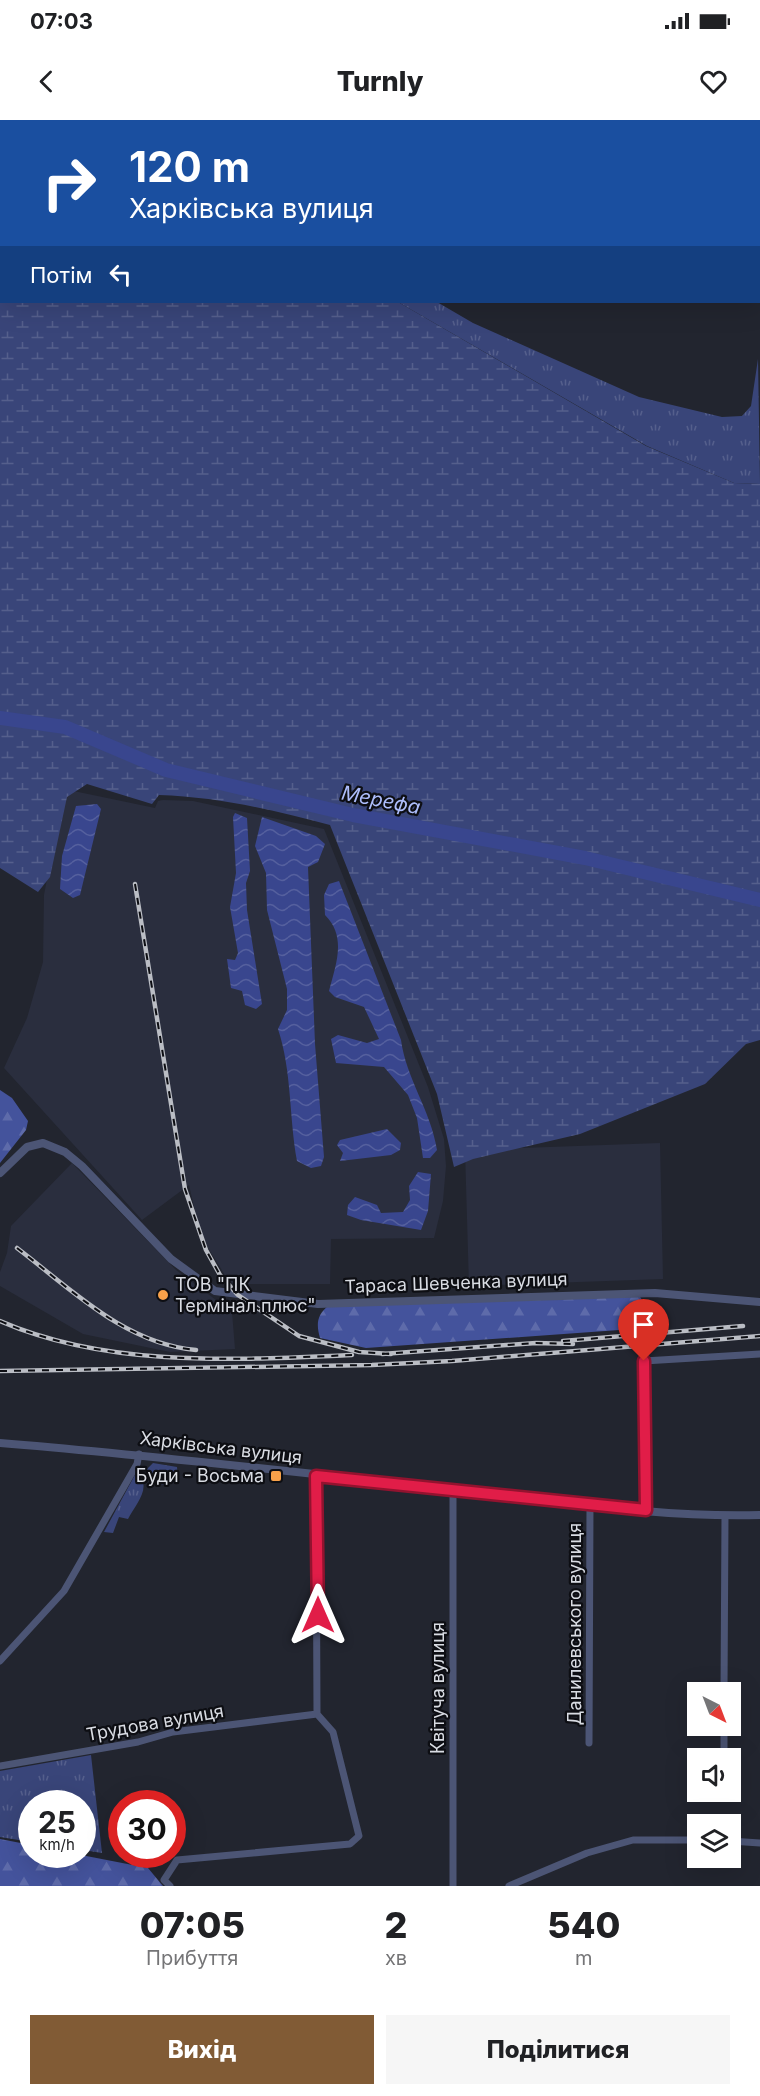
<!DOCTYPE html>
<html lang="uk">
<meta charset="utf-8">
<style>
:root{--surface:#fff;--page:#f6f6f6;--text:#202124;--muted:#757577;--accent:#815b35}
body{margin:0;font-family:Inter,sans-serif;background:var(--page);color:var(--text);height:100vh;display:flex;flex-direction:column;font-size:22px;white-space:nowrap}
*{box-sizing:border-box;margin:0}
p{font-size:20px;color:var(--muted)}
.icon{flex:none;width:33px;height:33px;fill:none;stroke:currentColor;stroke-width:2;stroke-linecap:round;stroke-linejoin:round}
.map{position:relative;height:1766px;overflow:hidden}
.details{display:flex;flex-direction:column;background:var(--surface);flex:1}
.details>*{flex:none}
.banner{position:absolute;left:0px;top:0px;width:760px;height:183px;box-shadow:0 6px 24px #0002;background:#1a4fa0;color:#fff;overflow:hidden}
.needle{width:39px;rotate:138deg}
.buttons{position:absolute;left:687px;top:1562px;display:grid;gap:12px}
.buttons a{display:grid;place-items:center;width:54px;height:54px;border-radius:0px;background:var(--surface);box-shadow:0 6px 24px #0002;font-size:30px}
.speed{position:absolute;left:18px;top:1670px;display:flex;gap:12px;font-size:30px;font-weight:700;text-align:center}
.speed>*{display:grid;place-content:center;width:78px;height:78px;border-radius:50%;background:var(--surface);box-shadow:0 6px 24px #0002;line-height:1}
.speed small{font-size:15px;font-weight:400}
.speed .limit{border:9px solid #d22;background:#fff;color:#111}
.pin{position:absolute;display:grid;place-items:center;width:51px;height:51px;color:#fff;margin:-62px -26px;border-radius:50% 50% 50% 0;rotate:-45deg;box-shadow:0 0 6px #0007}
.pin .icon{rotate:45deg}
.me{position:absolute;width:66px;margin:-33px;rotate:0deg;stroke-linejoin:round;filter:drop-shadow(0 0 4px #0008)}
.turn{display:flex;align-items:center;gap:21px;height:126px;padding:0 30px;font-size:27px}
.turn .icon{width:78px;height:78px;stroke-width:2.5}
.turn b{display:block;font-size:42px;line-height:51px}
.then{display:flex;align-items:center;height:57px;padding:0 30px;background:#0003;gap:12px;font-size:22px}
.eta{display:flex;justify-content:space-evenly;align-items:center;height:102px;text-align:center}
.eta b{font-size:36px;font-weight:800;line-height:42px}
.cta{display:flex;gap:12px;margin-top:auto;padding:12px 30px}
.cta a{flex:1;height:69px;border-radius:0px;background:var(--accent);color:#fff;font-size:24px;font-weight:800;line-height:69px;text-align:center}
.cta a+a{background:var(--page);color:var(--text)}
.status{display:flex;justify-content:space-between;align-items:center;height:42px;padding:0 30px;background:var(--surface);direction:ltr}
.status svg{height:16px;fill:currentColor}
header{display:flex;justify-content:space-between;align-items:center;height:78px;padding:0 30px;background:var(--surface);font-size:27px;font-weight:800}
.map>svg:first-child{display:block}
.built{fill:#2a2e3e}
.grass{fill:url(#grass-tufts)}
.forest{fill:url(#forest-firs)}
.wetland{fill:url(#wetland-marsh)}
.water{fill:url(#water-waves)}
.lines{fill:none;stroke-linecap:round;stroke-linejoin:round}
.river{stroke:#39468e;stroke-width:14}
.minor{stroke:#4c5575;stroke-width:7}
.tertiary{stroke:#4c5575;stroke-width:8}
.rail-casing{stroke:#babdc4;stroke-width:4.5}
.rail{stroke:#0d0e13;stroke-width:2;stroke-dasharray:7;stroke-linecap:butt}
.route-casing{stroke:#92132f;stroke-width:15}
.route{stroke:#e11d48;stroke-width:10}
.poi-dot{fill:#f8a14a;stroke:#0d0e13;stroke-width:2}
.labels{text-anchor:middle;stroke-width:4.5;stroke-linejoin:round;paint-order:stroke}
.street-label{font-size:18px;fill:#d9dce3;stroke:#0d0e13}
.poi-label{font-size:18px;fill:#d9dce3;stroke:#0d0e13;text-anchor:start}
.water-label{font-size:20px;font-style:italic;fill:#adbdfb;stroke:#0d0e13}
</style>
<div class="status"><b>07:03</b><svg viewBox="0 0 49 12"><path d="M0 12V9h3v3zM5 12V6h3v6zM10 12V3h3v9zM15 12V0h3v12zM26 1h20v11H26zM47 4h2v5h-2z"/></svg></div>
<header><svg class="icon" aria-label="back" viewBox="0 0 24 24"><path d="M15 5l-7 7 7 7"/></svg>Turnly<svg class="icon" aria-label="heart" viewBox="0 0 24 24"><path d="M12 20l-8-8c-3-5 5-10 8-4 3-6 11-1 8 4z"/></svg></header>
<div class="map">
<svg width="760" height="1766" viewBox="0 0 760 1766">
<defs>
<pattern id="grass-tufts" width="24" height="20" patternUnits="userSpaceOnUse" patternTransform="scale(1.5)"><rect width="24" height="20" fill="#394579"/><path d="M3 7l-1-3M5 7V3M7 7l1-3M15 17l-1-3M17 17v-4M19 17l1-3" fill="none" stroke="#555f8c"/></pattern>
<pattern id="forest-firs" width="22" height="20" patternUnits="userSpaceOnUse" patternTransform="scale(1.5)"><rect width="22" height="20" fill="#44539c"/><path d="M5 1l3.5 6h-7zM16 11l3.5 6h-7z" fill="#5e6baa"/></pattern>
<pattern id="wetland-marsh" width="20" height="14" patternUnits="userSpaceOnUse" patternTransform="scale(1.5)"><rect width="20" height="14" fill="#394579"/><path d="M1 5h8M5 5V1M11 12h8M15 12V8" fill="none" stroke="#555f8c"/></pattern>
<pattern id="water-waves" width="16" height="10" patternUnits="userSpaceOnUse" patternTransform="scale(1.5)"><rect width="16" height="10" fill="#39468e"/><path d="M0 5q4-4 8 0t8 0" fill="none" stroke="#55609e"/></pattern>
</defs>
<rect width="100%" height="100%" fill="#22252f"/>
<path class="built" d="M64,669L155,688L158,681L163,680L193,681L324,709L428,967L444,1019L446,1046L443,1081L434,1118L331,1119L330,1164H235L228,1160L208,1128L197,1100L189,1065L142,1100L4,948L27,898L43,842L44,775Z
M660,1023L663,1159L469,1166L465,1030Z
M72,1043L176,1150L232,1192L235,1229L170,1232L83,1214L0,1166V1152L7,1133L11,1106Z"/>
<path class="grass" d="M398,182H437L473,203L639,277L722,297L742,296L751,286L758,239L760,364L734,363L647,326Z
M153,1343L177,1347L178,1358C173,1366 163,1366 155,1362L146,1350Z
M136,1353C154,1366 135,1385 128,1399L119,1397L113,1413L104,1412Z
M91,1635L102,1733L83,1730L82,1683H32L31,1722L0,1717V1651Z"/>
<path class="forest" d="M0,970L12,978L28,1001L26,1010L0,1043Z
M639,1175L645,1185L633,1209L366,1228L320,1218C316,1204 317,1195 328,1186Z
M0,1719L31,1725L32,1734H76L148,1748L163,1766H0Z"/>
<path class="wetland" d="M0,46L2,182H398L646,326L734,363L760,364V920L746,924L705,964L580,1014L473,1039L454,1047L437,974L330,705C273,690 219,677 159,675L152,684L87,664L67,677L50,757L38,772L0,748Z"/>
<path class="water" d="M97,684L101,689L80,775L73,778L60,769L62,736L76,686Z
M235,693L247,698L250,751L246,763L247,790L262,884L256,889L245,885L242,871L231,868L227,839L235,840L238,833L230,787L236,753L233,697Z
M262,697L316,716L325,724L318,742L308,747L315,924L324,1037L321,1046L311,1048L297,1041C289,997 292,951 278,909L287,890V869L267,790L266,753L255,726Z
M339,761L401,920C406,958 431,991 437,1030L430,1038H423L417,998L408,975L384,947L336,943L331,919L338,915L367,923L379,919L364,887L335,877L329,871C336,844 347,817 325,795L324,775L329,764Z
M387,1009L401,1023L400,1030L391,1035L340,1041L343,1033L337,1025L340,1020Z
M418,1052L431,1054L428,1091L421,1110L361,1100L347,1095L348,1085L355,1077L377,1085L381,1093L403,1092L410,1080L409,1066Z"/>
<g class="lines">
<path class="river" d="M0,598L65,607L166,650L353,695L585,738L760,780"/>
<path class="minor" d="M453,1369V1766
M646,1390L644,1241L760,1234
M0,1541L64,1471L137,1344L139,1334
M724,1572L725,1396
M589,1623L590,1385
M724,1638V1605
M0,1646L138,1622L173,1612L317,1594
M730,1721L760,1723
M170,1766L164,1760L177,1740L350,1724L359,1716L333,1612L317,1594L316,1356
M509,1766L587,1733L633,1720H698"/>
<path class="tertiary" d="M0,1053L27,1027L43,1023L65,1032L82,1046L171,1139L215,1171L318,1184L655,1173L760,1182
M0,1323C151,1335 301,1353 452,1369C554,1380 657,1398 760,1395"/>
<defs>
<path id="rail" d="M135,764L185,1069L206,1130L220,1155L238,1175L299,1216L359,1232L391,1234
M17,1128C71,1169 125,1224 196,1230
M0,1201C108,1248 236,1240 352,1235
M563,1221L743,1206
M382,1234L536,1223L573,1224
M0,1251L372,1245L452,1241L760,1216"/>
</defs>
<use href="#rail" class="rail-casing"/>
<use href="#rail" class="rail"/>
</g>
<g class="lines">
<defs>
<path id="route" d="M318,1495L316,1356L646,1390L644,1241"/>
</defs>
<use href="#route" class="route-casing"/>
<use href="#route" class="route"/>
</g>
<g class="poi-dot">
<circle cx="163" cy="1175" r="6"/>
<rect x="270" y="1350" width="12" height="12" rx="3"/>
</g>
<g class="labels">
<g class="street-label">
<text transform="translate(456 1163) rotate(-2)" y="6">Тараса Шевченка вулиця</text>
<text transform="translate(221 1328) rotate(7)" y="6">Харківська вулиця</text>
<text transform="translate(575 1504) rotate(-90)" y="6">Данилевського вулиця</text>
<text transform="translate(438 1568) rotate(-90)" y="6">Квітуча вулиця</text>
<text transform="translate(155 1603) rotate(-10)" y="6">Трудова вулиця</text>
</g>
<g class="poi-label">
<text x="175" y="1171">ТОВ "ПК<tspan x="175" dy="21">Термінал плюс"</tspan></text>
<text x="264" y="1362" text-anchor="end">Буди - Восьма</text>
</g>
<g class="water-label">
<text transform="translate(381 680) rotate(11)" y="7">Мерефа</text>
</g>
</g>
</svg>
<div class="buttons">
<a><svg class="needle" viewBox="-14 -14 28 28"><path d="M0-13l5 13h-10z" fill="#e53935"/><path d="M0 13l5-13h-10z" fill="#757577"/></svg></a>
<a><svg class="icon" aria-label="sound" viewBox="0 0 24 24"><path d="M4 9h4l5-4v14l-5-4H4zM17 9q2 3 0 6"/></svg></a>
<a><svg class="icon" aria-label="layers" viewBox="0 0 24 24"><path d="M12 4l9 5-9 5-9-5zM3 14l9 5 9-5"/></svg></a>
</div>
<div class="speed"><div>25<small>km/h</small></div><div class="limit">30</div></div>
<div class="pin" style="left:644px;top:1241px;background:#d93025"><svg class="icon" aria-label="arrive" viewBox="0 0 24 24"><path d="M6 21V4h12l-3 4 3 4H6"/></svg></div>
<svg class="me" style="left:318px;top:1495px" viewBox="-20 -20 40 40"><path d="M0-17L14 15 0 8-14 15z" fill="#e11d48" stroke="#fff" stroke-width="4"/></svg>
<div class="banner">
<div class="turn"><svg class="icon" aria-label="right" viewBox="0 0 24 24"><path d="M7 20v-9h11M14 6l5 5-5 5"/></svg><div><b>120 m</b>Харківська вулиця</div></div>
<div class="then">Потім<svg class="icon" aria-label="left" viewBox="0 0 24 24"><path d="M17 20v-9H6M10 6l-5 5 5 5"/></svg></div>
</div>
</div>
<section class="details">
<div class="eta">
<div><b>07:05</b><p>Прибуття</p></div>
<div><b>2</b><p>хв</p></div>
<div><b>540</b><p>m</p></div>
</div>
<div class="cta"><a>Вихід</a><a>Поділитися</a></div>
</section>
